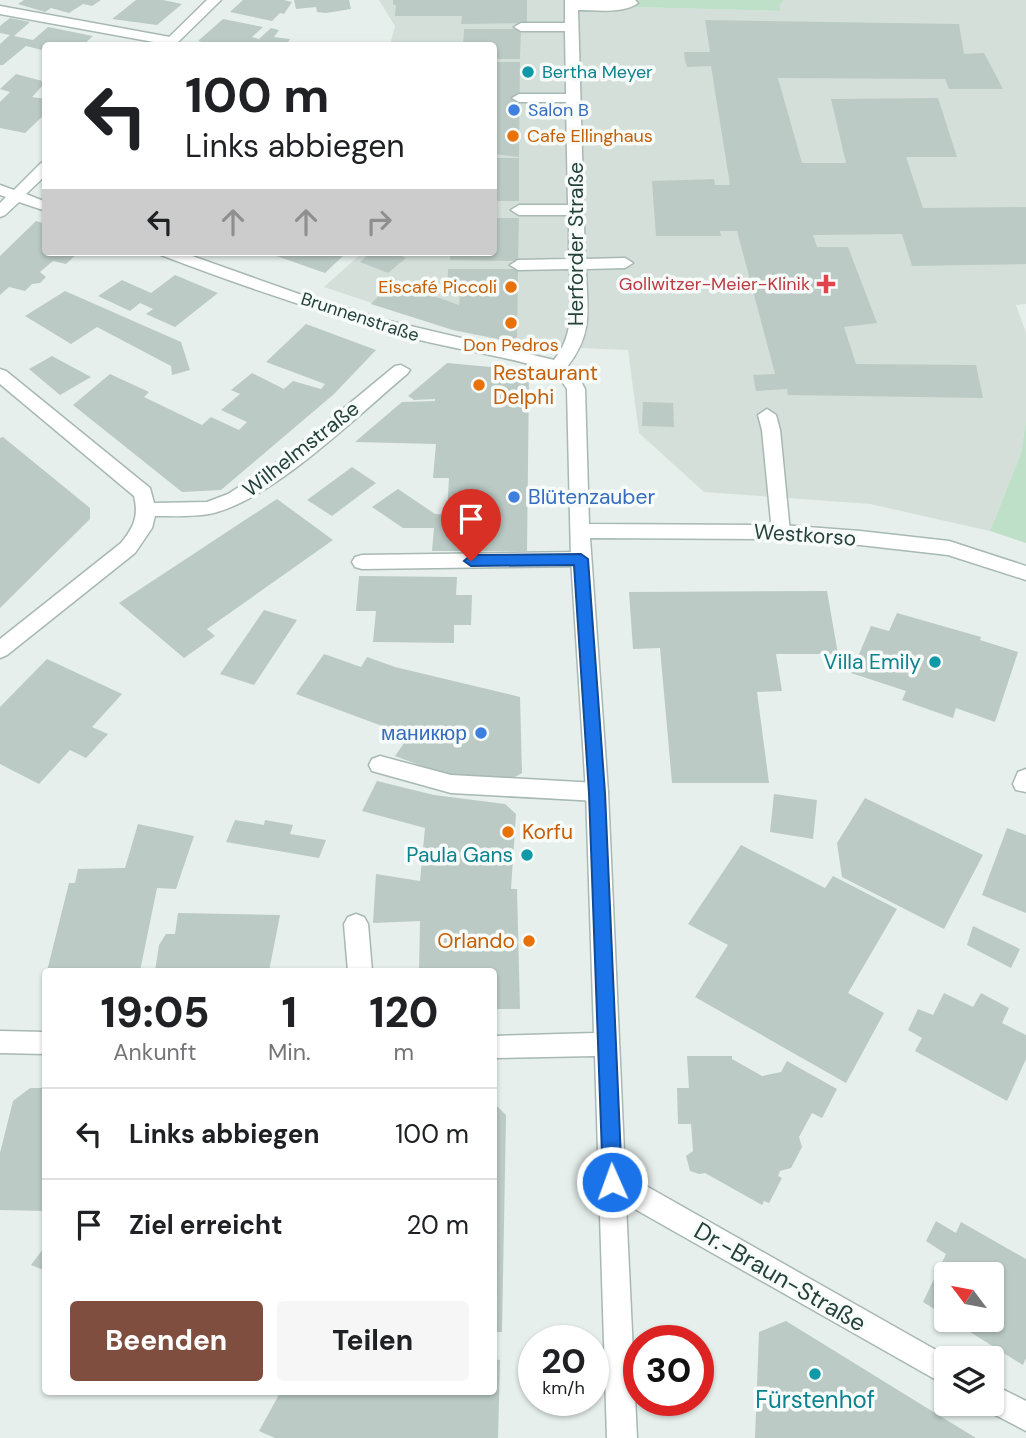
<!DOCTYPE html>
<html lang="de">
<meta charset="utf-8">
<style>
:root{--surface:#fff;--page:#f6f6f6;--text:#202124;--muted:#757577;--line:#e0e0e0;--accent:#7f4e3f}
body{margin:0;font-family:"DM Sans",sans-serif;background:var(--page);color:var(--text);height:100vh;display:flex;flex-direction:column;font-size:26px;white-space:nowrap}
*{box-sizing:border-box;margin:0}
p{font-size:23px;color:var(--muted)}
.icon{flex:none;width:38px;height:38px;fill:none;stroke:currentColor;stroke-width:2;stroke-linecap:round;stroke-linejoin:round}
.map{position:relative;flex:1;overflow:hidden}
.drawer{position:absolute;left:42px;top:968px;width:455px;height:427px;display:flex;flex-direction:column;background:var(--surface);border-radius:7px;box-shadow:0 2px 5px #0004}
.drawer>*{flex:none}
.banner{position:absolute;left:42px;top:42px;width:455px;height:214px;border-radius:7px;box-shadow:0 2px 5px #0004;background:#fff;color:var(--text);overflow:hidden}
.needle{width:46px;rotate:302deg}
.tools{position:absolute;left:934px;top:1262px;display:grid;gap:14px}
.tools a{display:grid;place-items:center;width:70px;height:70px;border-radius:7px;background:var(--surface);box-shadow:0 2px 5px #0004;font-size:35px}
.speed{position:absolute;left:518px;top:1325px;display:flex;gap:14px;font-size:35px;font-weight:700;text-align:center}
.speed>*{display:grid;place-content:center;width:91px;height:91px;border-radius:50%;background:var(--surface);box-shadow:0 2px 5px #0004;line-height:1}
.speed small{font-size:18px;font-weight:400}
.speed .limit{border:10px solid #d22;background:#fff;color:#111}
.pin{position:absolute;display:grid;place-items:center;width:60px;height:60px;color:#fff;margin:-72px -30px;border-radius:50% 50% 50% 0;rotate:-45deg;box-shadow:0 0 7px #0007}
.pin .icon{rotate:45deg}
.me{position:absolute;width:77px;margin:-38px;rotate:358deg;stroke-linejoin:round;filter:drop-shadow(0 0 5px #0008)}
.turn{display:flex;align-items:center;gap:24px;height:147px;padding:0 28px;font-size:32px}
.turn .icon{width:91px;height:91px;stroke-width:2.5}
.turn b{display:block;font-size:49px;line-height:60px}
.lanes{display:flex;align-items:center;height:66px;padding:0 28px;background:#0003;justify-content:center;gap:35px;direction:ltr}
.lanes .off{opacity:.35}
.eta{display:flex;justify-content:space-evenly;align-items:center;height:119px;text-align:center}
.eta b{font-size:42px;font-weight:800;line-height:49px}
.cta{display:flex;gap:14px;margin-top:auto;padding:14px 28px}
.cta a{flex:1;height:80px;border-radius:7px;background:var(--accent);color:#fff;font-size:28px;font-weight:800;line-height:80px;text-align:center}
.cta a+a{background:var(--page);color:var(--text)}
ul{padding:0;list-style:none}
li{display:flex;align-items:center;gap:21px;height:91px;padding:0 28px;border-top:2px solid var(--line)}
li div{flex:1}
li b{display:block;font-size:26px}
li em{font-style:normal}
.map>svg:first-child{display:block}
.built{fill:#d4dfda}
.green{fill:#bfe0c8}
.building{fill:#bbcac4}
.lines{fill:none;stroke-linecap:round;stroke-linejoin:round}
.lane-casing{stroke:#a8b8b2;stroke-width:3}
.street-casing{stroke:#a8b8b2;stroke-width:3}
.lane{fill:#fff;fill-rule:evenodd}
.street{fill:#fff;fill-rule:evenodd}
.route{fill:#1a73e8;stroke:#114b97;stroke-width:2}
.culture-dot{fill:#0f9aa8;stroke:#f7fbf9;stroke-width:2.5}
.shop-dot{fill:#3f7fe0;stroke:#f7fbf9;stroke-width:2.5}
.food-dot{fill:#e8710a;stroke:#f7fbf9;stroke-width:2.5}
.health-dot{fill:#e0444e;stroke:#f7fbf9;stroke-width:2.5}
.labels{text-anchor:middle;stroke-width:7;stroke-linejoin:round;paint-order:stroke}
.far-culture-label{font-size:18px;fill:#0d838f;stroke:#f7fbf9;text-anchor:start}
.far-shop-label{font-size:18px;fill:#366cbe;stroke:#f7fbf9;text-anchor:start}
.far-food-label{font-size:18px;fill:#c56008;stroke:#f7fbf9;text-anchor:start}
.far-health-label{font-size:18px;fill:#be3a42;stroke:#f7fbf9;text-anchor:end}
.far-street-label{font-size:18px;fill:#24423a;stroke:#f7fbf9}
.street-label{font-size:21px;fill:#24423a;stroke:#f7fbf9}
.food-label{font-size:21px;fill:#c56008;stroke:#f7fbf9;text-anchor:start}
.shop-label{font-size:21px;fill:#366cbe;stroke:#f7fbf9;text-anchor:start}
.culture-label{font-size:21px;fill:#0d838f;stroke:#f7fbf9;text-anchor:end}
.near-street-label{font-size:24px;fill:#24423a;stroke:#f7fbf9}
.near-culture-label{font-size:24px;fill:#0d838f;stroke:#f7fbf9}
</style>
<div class="map">
<svg width="1026" height="1438" viewBox="0 0 1026 1438">
<rect width="100%" height="100%" fill="#e6efeb"/>
<path class="built" d="M379,0H627L632,7L779,11L778,5L784,0H1026V304L1016,305L1026,333V420L1021,453L990,531L870,504L704,492L639,433L628,350L529,346L453,330L324,287L363,252H494V46L390,45L395,26Z"/>
<path class="green" d="M627,0H784L779,5L780,11L632,7Z
M1026,420V543L990,531L1021,453Z"/>
<path class="building" d="M24,0H101L92,6L83,4L69,13L51,8L45,12L18,4Z
M136,0H163L182,4L157,25L112,19Z
M243,0H284L292,2L284,14L280,13L272,21L230,12Z
M294,0H349L351,9L326,13L317,12L316,7L296,9Z
M393,0H527V23L461,24L462,16H395L396,5H393Z
M10,18L30,22L14,36L33,40L48,27L93,36L82,46H46V51L26,46L3,65H0V44L10,35L0,33V26Z
M223,19L263,27L252,37L259,39L271,28L279,30L274,37L290,39L286,46H219L198,41Z
M705,20L959,24L964,54L984,53L1003,89H949L945,79L778,78L802,163H846L831,99L938,98L957,157H906L923,208L1026,207V264L912,266L902,234L813,235L817,247H848L877,323L844,327L856,364L976,365L983,398L788,395L787,389L756,391L753,375L775,374L737,231H720L721,236H656L652,181L714,179L715,185H730L711,66L687,67L685,60L684,52H710Z
M464,29H521L520,59H494V46H463Z
M494,62H520L519,157L494,154Z
M16,74L46,82L32,97L46,99V113L25,133L0,128V102L10,92L0,89Z
M494,158H519V201H494Z
M494,218H519L518,261L450,260L451,252H494Z
M36,221L46,224V252H79L66,264L53,261L40,272L46,277L40,283L32,284L25,291L9,287L0,295V256Z
M265,252H347L325,273Z
M371,252H393L406,258L388,273L360,262Z
M448,269H518L517,337L509,341L453,330L371,304L392,281L459,305L460,294H447Z
M175,275L218,293L175,327L146,314L153,309L140,303L130,311L98,296L122,280L151,293Z
M65,291L181,342L190,370L172,375L171,366L97,327L71,344L25,316Z
M306,324L376,350L334,394L221,490L182,492L73,405L110,374L149,392L144,397L202,425L211,417L239,430L247,422L221,410L240,394L231,390L252,373L284,389L293,381L321,389L325,384L266,362Z
M52,356L91,377L60,395L29,369Z
M447,363L513,369L529,377L527,551H432L434,528H403L372,507L398,489L435,514L447,515L449,478H433L436,444L355,442L402,402L435,401V399L414,400L408,396Z
M643,402L673,403L674,427L642,426Z
M3,437L90,508V519L0,608V438Z
M352,467L376,483L332,516L307,500Z
M277,499L333,540L207,629L215,636L184,658L119,603Z
M359,576L457,577L456,595H472L471,625H454V643L373,642L376,611H356Z
M827,591L838,654H776L782,691L757,692L769,783H672L660,648L633,649L629,592Z
M264,610L297,620L254,685L220,674Z
M897,613L981,637L980,640L1018,652L995,722L956,708L953,718L902,700L906,691L851,673L871,626L889,631Z
M324,654L361,667L367,657L395,667L520,697L522,773L504,783L451,777L395,756L409,736L296,694Z
M47,659L122,694L92,727L108,734L86,758L70,750L39,784L0,764V707Z
M377,781L434,795L505,804L516,814L511,889H517L520,1009H494V971H419L420,921L373,923L376,874L420,881L425,828L362,811Z
M774,794L817,800L813,839L770,832Z
M865,798L983,855L944,929L842,877L837,843Z
M235,820L264,825L265,820L293,825L290,834L326,840L319,858L226,842Z
M138,824L194,836L176,889L157,888L140,971H47L69,883H75L78,869L125,868Z
M1007,828L1026,835V913L982,895Z
M741,845L825,888L833,876L897,909L848,993L884,1013L846,1083L695,997L728,945L688,924Z
M178,913L280,915L269,971H155L159,945L166,934H175Z
M973,926L1020,949L1011,968L967,945Z
M944,993L973,1007L981,993L1009,1008L1002,1023L1026,1035V1059L1007,1101L915,1051L922,1038L908,1030L918,1009L933,1015Z
M687,1056H732V1059L762,1076L781,1072L787,1061L837,1089L822,1118L812,1113L799,1137L802,1147L791,1168L780,1171L778,1176L782,1178L769,1203L764,1201L762,1205L705,1173L699,1174L690,1171L686,1156L693,1151L691,1124H678L677,1088H689Z
M30,1088H46V1211L0,1210V1153L13,1101Z
M494,1103L506,1115L502,1332H494Z
M936,1221L956,1233L961,1222L1026,1259V1358L1023,1365L951,1320H992V1274H947V1317L923,1302L946,1254L926,1241Z
M46,1245V1271L31,1265Z
M786,1321L940,1416L976,1438H755L759,1332Z
M494,1359L500,1360L498,1438H275L259,1431L281,1391H395L399,1394L400,1391H494Z"/>
<g class="lines">
<defs>
<path id="lane" d="M0,6L170,37L177,41L170,45L0,14Z
M767,409L776,415L780,430L790,532L788,537H774L772,532L762,430L758,415Z
M581,552L588,554L591,559L588,564L581,566L362,569L355,567L352,562L355,557L362,555Z
M380,756L451,775L597,783L605,786L608,792L605,798L597,801L451,793L372,771L369,765L372,759Z
M1026,769V792L1016,790L1013,784L1018,772Z
M356,914L364,917L368,924L372,971H348L344,924L348,917Z"/>
<path id="street" d="M207,0H221L174,46H160Z
M565,0H635L638,3C623,14 595,10 578,10L585,259L625,258L633,263L625,268L586,269C587,309 594,333 567,367L578,376L585,389L589,524L781,525L860,531L949,541L1026,566V580L948,555L860,545L781,539L590,538L608,792L625,1174L950,1358H947V1386L626,1204L637,1438H607L595,1056L494,1058V1036L594,1033L586,792L571,559L567,389L559,377L542,368C501,355 458,350 416,339C330,316 245,287 161,255L159,252H181L299,294L385,320L554,360C576,333 570,302 570,269L518,270L510,265L518,260L569,259V215H519L511,210L519,205H568L566,102H519L512,98L519,94H566L565,31H521L514,27L521,23H565Z
M46,162V175L26,194L46,202V211L19,202L5,215L0,217V203L6,197L0,195V185L14,190L41,163Z
M401,365L410,370L407,374C358,415 270,502 209,514C192,517 173,516 155,516L152,528L135,553L7,655L0,658V639L121,543C134,527 139,516 134,496L0,384V369L6,371L150,488L154,503L207,502L228,494L282,459L395,366Z
M0,1031L46,1032V1054L0,1053Z
M992,1384L1026,1401V1431L982,1408L980,1404H992Z"/>
</defs>
<use href="#lane" class="lane-casing"/>
<use href="#street" class="street-casing"/>
<use href="#lane" class="lane"/>
<use href="#street" class="street"/>
</g>
<path class="route" d="M581,554L588,559L605,793L622,1182L620,1189L612,1192L605,1189L603,1182L589,793L574,565L471,566L464,561L471,555Z"/>
<g class="culture-dot">
<circle cx="528" cy="72" r="7"/>
<circle cx="935" cy="662" r="7"/>
<circle cx="527" cy="855" r="7"/>
<circle cx="815" cy="1374" r="7"/>
</g>
<g class="shop-dot">
<circle cx="514" cy="110" r="7"/>
<circle cx="514" cy="497" r="7"/>
<circle cx="481" cy="733" r="7"/>
</g>
<g class="food-dot">
<circle cx="513" cy="136" r="7"/>
<circle cx="511" cy="287" r="7"/>
<circle cx="511" cy="323" r="7"/>
<circle cx="479" cy="385" r="7"/>
<circle cx="508" cy="832" r="7"/>
<circle cx="529" cy="941" r="7"/>
</g>
<path class="health-dot" d="M822.5 273.5h7v7h7v7h-7v7h-7v-7h-7v-7h7z"/>
<g class="labels">
<g class="far-culture-label">
<text x="542" y="78">Bertha Meyer</text>
</g>
<g class="far-shop-label">
<text x="528" y="116">Salon B</text>
</g>
<g class="far-food-label">
<text x="527" y="142">Cafe Ellinghaus</text>
<text x="497" y="293" text-anchor="end">Eiscafé Piccoli</text>
<text x="511" y="351" text-anchor="middle">Don Pedros</text>
</g>
<g class="far-health-label">
<text x="810" y="290">Gollwitzer-Meier-Klinik</text>
</g>
<g class="far-street-label">
<text transform="translate(360 317) rotate(18)" y="6">Brunnenstraße</text>
</g>
<g class="street-label">
<text transform="translate(576 244) rotate(-90)" y="7">Herforder Straße</text>
<text transform="translate(301 449) rotate(-38)" y="7">Wilhelmstraße</text>
<text transform="translate(805 535) rotate(4)" y="7">Westkorso</text>
</g>
<g class="food-label">
<text x="493" y="380">Restaurant<tspan x="493" dy="24">Delphi</tspan></text>
<text x="522" y="839">Korfu</text>
<text x="515" y="948" text-anchor="end">Orlando</text>
</g>
<g class="shop-label">
<text x="528" y="504">Blütenzauber</text>
<text x="467" y="740" text-anchor="end">маникюр</text>
</g>
<g class="culture-label">
<text x="921" y="669">Villa Emily</text>
<text x="513" y="862">Paula Gans</text>
</g>
<g class="near-street-label">
<text transform="translate(780 1277) rotate(30)" y="8">Dr.-Braun-Straße</text>
</g>
<g class="near-culture-label">
<text x="815" y="1408">Fürstenhof</text>
</g>
</g>
</svg>
<div class="tools">
<a><svg class="needle" viewBox="-14 -14 28 28"><path d="M0-13l5 13h-10z" fill="#e53935"/><path d="M0 13l5-13h-10z" fill="#757577"/></svg></a>
<a><svg class="icon" aria-label="layers" viewBox="0 0 24 24"><path d="M12 4l9 5-9 5-9-5zM3 14l9 5 9-5"/></svg></a>
</div>
<div class="speed"><div>20<small>km/h</small></div><div class="limit">30</div></div>
<div class="pin" style="left:471px;top:561px;background:#d93025"><svg class="icon" aria-label="arrive" viewBox="0 0 24 24"><path d="M6 21V4h12l-3 4 3 4H6"/></svg></div>
<svg class="me" style="left:612px;top:1182px" viewBox="-20 -20 40 40"><circle r="17" fill="#1a73e8" stroke="#fff" stroke-width="3"/><path d="M0-11L8 9 0 5-8 9z" fill="#fff"/></svg>
<div class="banner">
<div class="turn"><svg class="icon" aria-label="left" viewBox="0 0 24 24"><path d="M17 20v-9H6M10 6l-5 5 5 5"/></svg><div><b>100 m</b>Links abbiegen</div></div>
<div class="lanes"><svg class="icon" aria-label="left" viewBox="0 0 24 24"><path d="M17 20v-9H6M10 6l-5 5 5 5"/></svg><svg class="icon off" aria-label="ahead" viewBox="0 0 24 24"><path d="M12 20V5M6 11l6-6 6 6"/></svg><svg class="icon off" aria-label="ahead" viewBox="0 0 24 24"><path d="M12 20V5M6 11l6-6 6 6"/></svg><svg class="icon off" aria-label="right" viewBox="0 0 24 24"><path d="M7 20v-9h11M14 6l5 5-5 5"/></svg></div>
</div>
<section class="drawer">
<div class="eta">
<div><b>19:05</b><p>Ankunft</p></div>
<div><b>1</b><p>Min.</p></div>
<div><b>120</b><p>m</p></div>
</div>
<ul>
<li><svg class="icon" aria-label="left" viewBox="0 0 24 24"><path d="M17 20v-9H6M10 6l-5 5 5 5"/></svg><div><b>Links abbiegen</b></div><em>100 m</em></li>
<li><svg class="icon" aria-label="arrive" viewBox="0 0 24 24"><path d="M6 21V4h12l-3 4 3 4H6"/></svg><div><b>Ziel erreicht</b></div><em>20 m</em></li>
</ul>
<div class="cta"><a>Beenden</a><a>Teilen</a></div>
</section>
</div>
